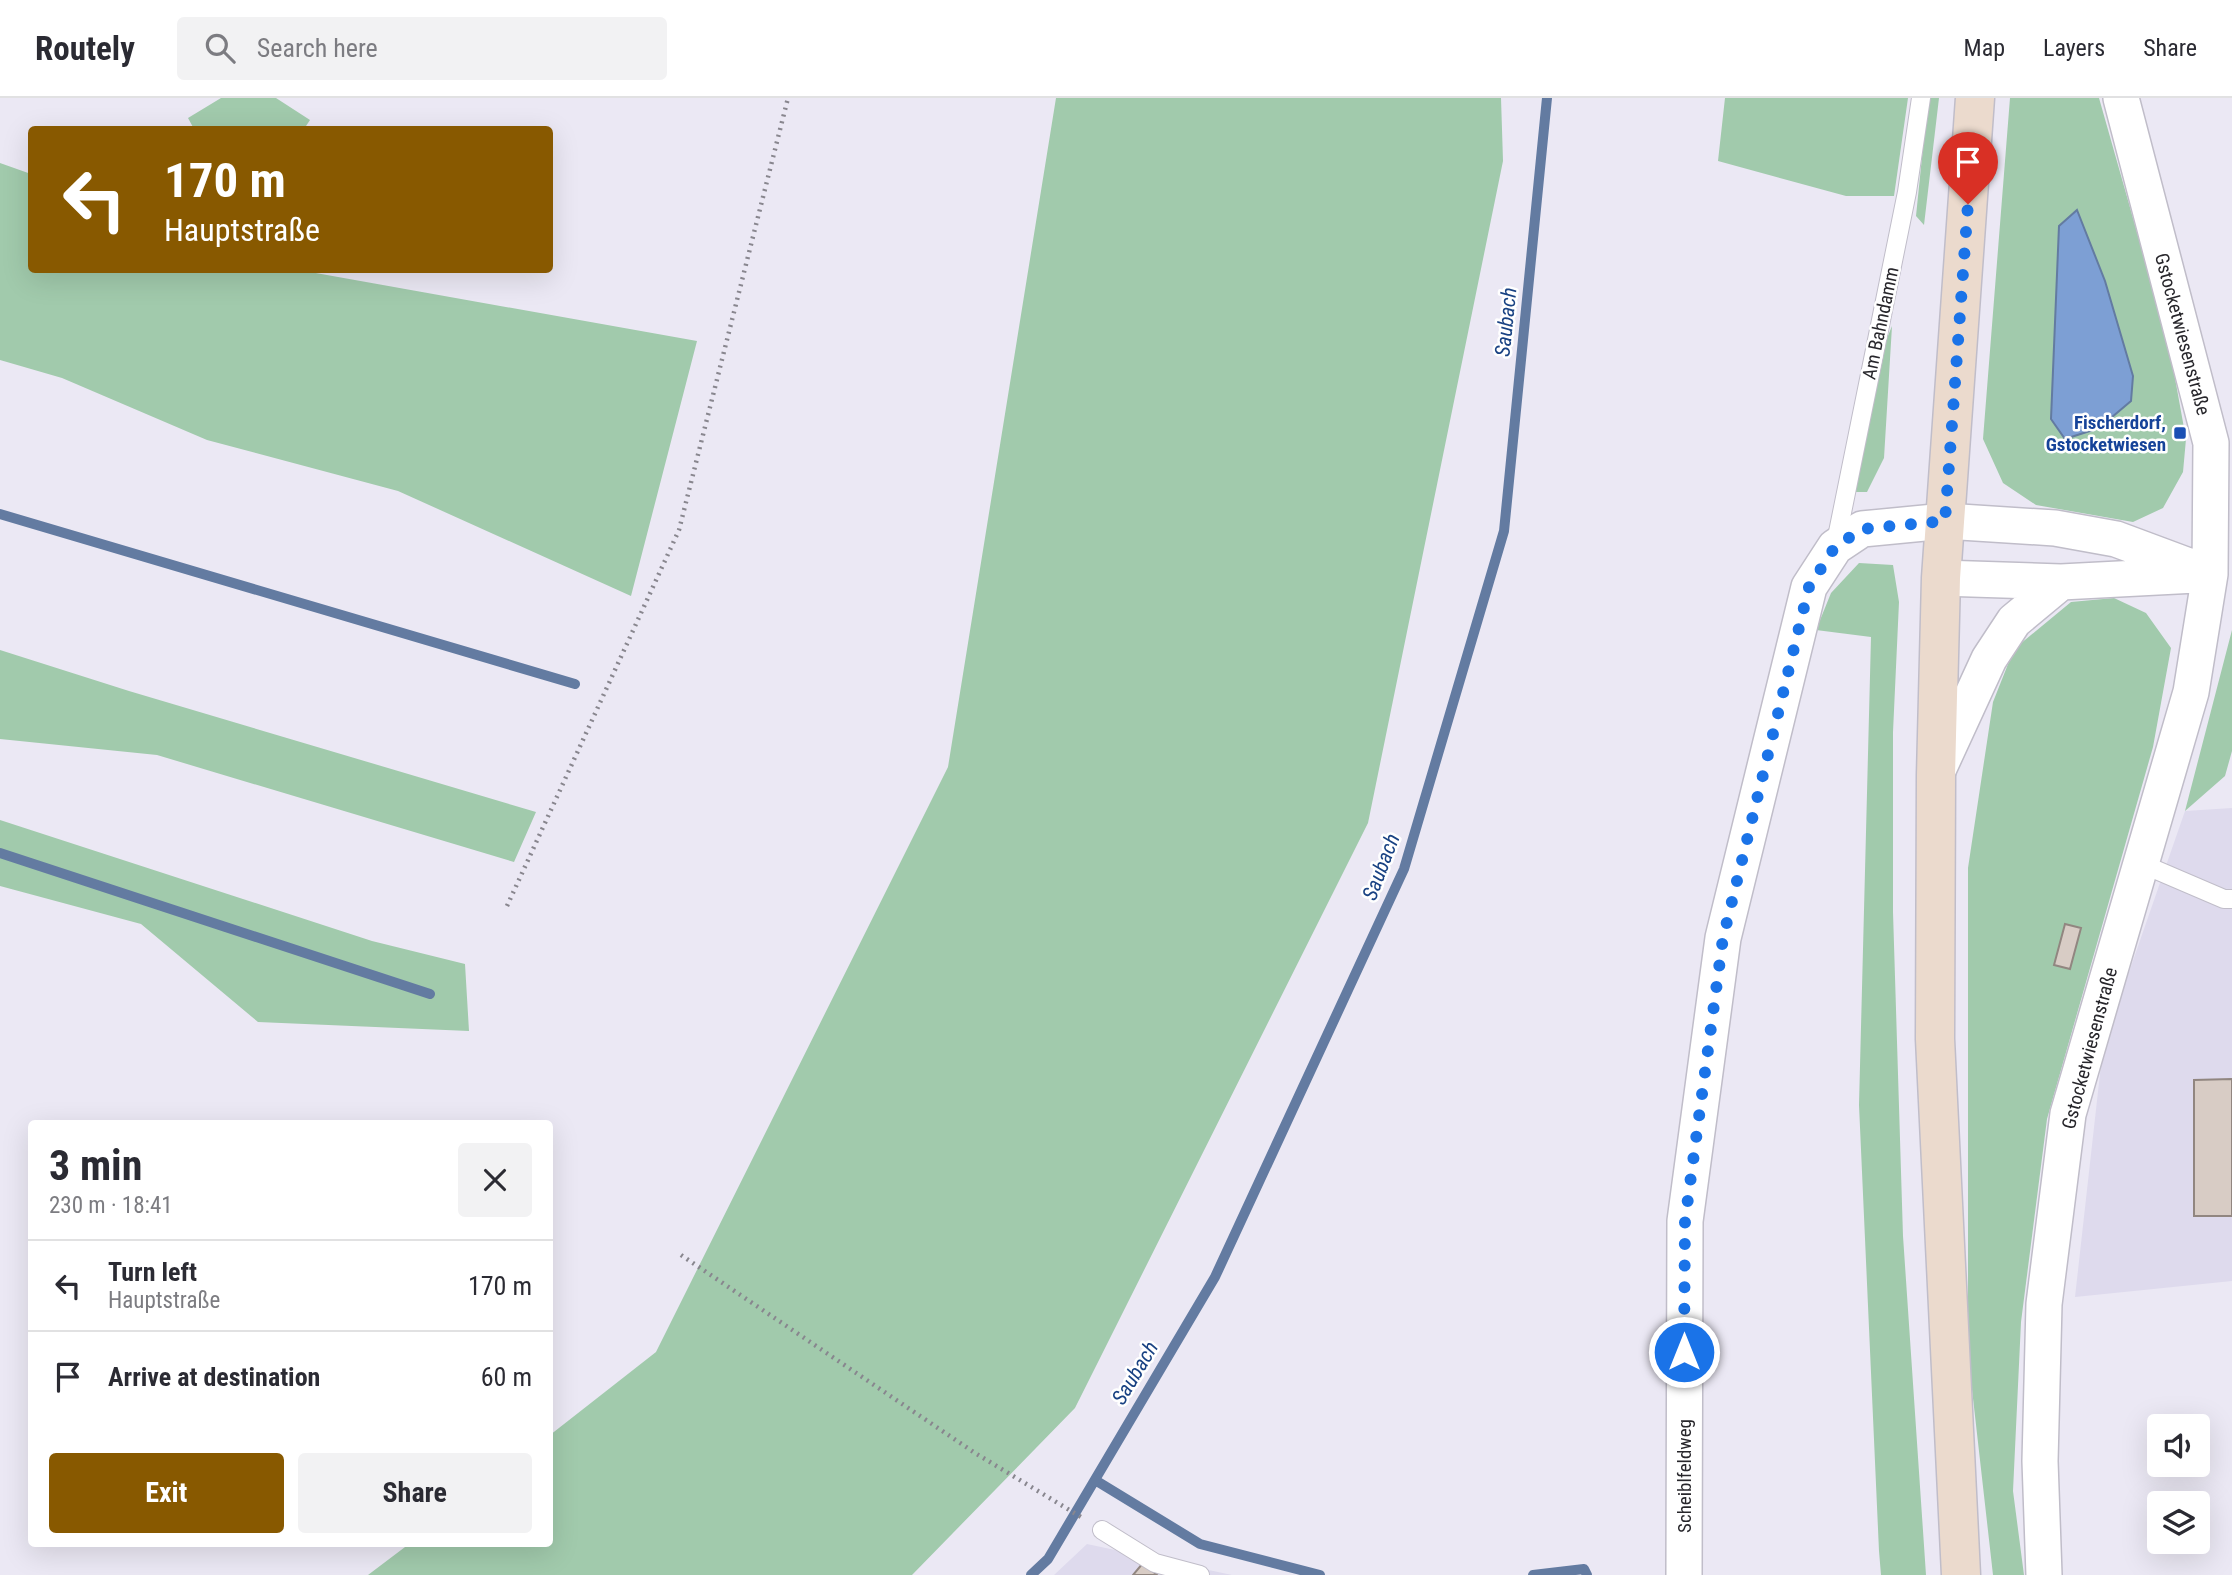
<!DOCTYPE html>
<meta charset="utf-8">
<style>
:root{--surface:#fff;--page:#f2f2f3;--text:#2b2b33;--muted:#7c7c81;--line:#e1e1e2;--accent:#885900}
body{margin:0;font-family:"Roboto Condensed",sans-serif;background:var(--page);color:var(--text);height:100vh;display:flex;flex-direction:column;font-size:26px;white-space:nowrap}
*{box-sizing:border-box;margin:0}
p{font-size:23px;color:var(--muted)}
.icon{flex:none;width:38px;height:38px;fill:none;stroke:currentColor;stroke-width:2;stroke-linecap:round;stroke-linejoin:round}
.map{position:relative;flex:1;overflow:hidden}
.drawer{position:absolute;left:28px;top:1022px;width:525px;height:427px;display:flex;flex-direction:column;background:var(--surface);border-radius:7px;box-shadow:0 7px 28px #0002}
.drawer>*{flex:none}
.hud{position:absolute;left:28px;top:28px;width:525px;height:147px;border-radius:7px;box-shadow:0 7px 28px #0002;background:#885900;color:#fff;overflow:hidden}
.fabs{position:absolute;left:2147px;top:1316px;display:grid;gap:14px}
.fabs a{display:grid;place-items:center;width:63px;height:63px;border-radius:7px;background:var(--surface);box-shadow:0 7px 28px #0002;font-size:35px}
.pin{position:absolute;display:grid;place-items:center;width:60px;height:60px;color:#fff;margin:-72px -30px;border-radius:50% 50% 50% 0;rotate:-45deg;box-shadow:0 0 7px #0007}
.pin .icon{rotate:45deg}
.me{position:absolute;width:77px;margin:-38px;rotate:0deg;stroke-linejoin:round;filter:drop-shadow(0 0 5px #0008)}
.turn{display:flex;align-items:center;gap:24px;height:147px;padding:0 21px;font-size:32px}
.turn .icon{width:91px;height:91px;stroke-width:2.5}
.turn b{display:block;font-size:49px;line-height:60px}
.round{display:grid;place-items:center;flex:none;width:74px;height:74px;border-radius:7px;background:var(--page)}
.headline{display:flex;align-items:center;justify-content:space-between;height:119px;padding:0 21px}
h1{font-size:42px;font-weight:700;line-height:52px}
.action{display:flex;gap:14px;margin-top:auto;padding:14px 21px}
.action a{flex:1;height:80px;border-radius:7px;background:var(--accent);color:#fff;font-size:28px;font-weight:700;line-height:80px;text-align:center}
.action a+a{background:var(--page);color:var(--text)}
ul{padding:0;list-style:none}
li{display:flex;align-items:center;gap:21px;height:91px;padding:0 21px;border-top:2px solid var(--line)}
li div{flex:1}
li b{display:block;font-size:26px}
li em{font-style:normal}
header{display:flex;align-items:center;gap:42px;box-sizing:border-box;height:98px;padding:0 35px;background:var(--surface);border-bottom:2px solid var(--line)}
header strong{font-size:33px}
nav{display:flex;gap:38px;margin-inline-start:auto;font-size:24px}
.search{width:490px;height:63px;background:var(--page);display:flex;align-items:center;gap:18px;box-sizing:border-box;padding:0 24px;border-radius:7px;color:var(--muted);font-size:26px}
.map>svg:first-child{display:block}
.built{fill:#dedaed}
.green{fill:#a1caac}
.water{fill:#7d9fd4;stroke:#637ba1;stroke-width:2}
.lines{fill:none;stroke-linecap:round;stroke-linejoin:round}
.stream{stroke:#637ba1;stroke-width:10}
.building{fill:#d8ccc5;stroke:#918680;stroke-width:2}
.service-casing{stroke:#c0bdc9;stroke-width:20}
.minor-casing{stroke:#c0bdc9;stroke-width:38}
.secondary-casing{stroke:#c0bdc9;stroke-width:41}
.path{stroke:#88868e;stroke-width:4.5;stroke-dasharray:2 5;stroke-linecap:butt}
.service{stroke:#fff;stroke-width:18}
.minor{stroke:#fff;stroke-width:35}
.secondary{stroke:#ebdacd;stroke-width:38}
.route{stroke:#1a73e8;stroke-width:12;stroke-dasharray:0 21.6}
.transit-dot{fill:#1a4fb4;stroke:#fff;stroke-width:2.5}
.labels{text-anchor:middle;stroke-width:5;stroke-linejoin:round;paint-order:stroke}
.street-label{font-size:19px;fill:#27262b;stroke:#fff}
.transit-label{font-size:19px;font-weight:bold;fill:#164399;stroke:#fff;text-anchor:end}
.water-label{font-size:21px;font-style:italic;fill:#194283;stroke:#fff}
</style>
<header>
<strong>Routely</strong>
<div class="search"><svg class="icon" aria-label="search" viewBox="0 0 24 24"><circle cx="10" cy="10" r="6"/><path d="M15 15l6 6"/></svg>Search here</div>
<nav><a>Map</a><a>Layers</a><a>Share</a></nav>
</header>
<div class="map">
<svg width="2232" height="1477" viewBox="0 0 2232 1477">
<rect width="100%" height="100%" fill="#ebe8f4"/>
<path class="built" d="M2232,710V1183L2075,1199L2103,949L2185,713Z
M1087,1446L1232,1477H1054Z"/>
<path class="green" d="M221,0H276L310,22L304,31H194L188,20Z
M1056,0H1501L1503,63L1368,725L1075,1310L912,1477H368L409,1446H550V1337L656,1254L948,669Z
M1725,0H1908L1894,98H1846L1718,63Z
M1928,0H1939L1924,127L1916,118Z
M2010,0H2099L2169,247L2186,341L2183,374L2163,410L2133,424L2036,407L2003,385L1983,341Z
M0,65L31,76L32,172H299L697,243L631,498L398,393L207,342L62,280L0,262Z
M1892,228L1884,360L1867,394H1853L1883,250Z
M1859,465L1893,467L1899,504L1893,634V814L1903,1138L1926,1477H1881L1879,1453L1859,1007L1871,539L1816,532L1831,495Z
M2114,500L2146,515L2171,550L2153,649L2047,1021L2021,1224L2013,1393L2024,1477H1993L1968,1256V770L1993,604L2014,551L2071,504Z
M2232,532V653L2225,678L2185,713Z
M0,552L129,593L536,714L514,764L157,657L0,641Z
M0,722L372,843L465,866L469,933L258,924L141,826L0,788Z"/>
<path class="water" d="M2077,112L2105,183L2133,278L2131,303L2099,330L2065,341L2051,321L2059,128Z"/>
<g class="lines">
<path class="stream" d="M0,416L575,586
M0,755L430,896
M1095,1382L1200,1446L1320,1477
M1031,1477L1048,1461L1215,1179L1404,771L1504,433L1547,0
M1533,1477L1584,1471L1587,1477"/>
</g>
<path class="building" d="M2065,826L2081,830L2070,871L2054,867Z
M2232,981V1118H2194V982Z
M1143,1465L1157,1477H1133Z"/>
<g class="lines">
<defs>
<path id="service" d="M1835,449L1907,94L1921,0
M2140,765L2224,801H2232
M1102,1432L1155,1465L1200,1477"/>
<path id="minor" d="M1941,480L2061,484L2196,477
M1937,674L1989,561L2014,523L2061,484
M1684,1477L1685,1123L1723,840L1809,489L1835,449L1862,431L1945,423L2055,430L2116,441L2210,476
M2044,1477L2040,1363L2044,1206L2068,1016L2191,594L2210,476L2211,345L2121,0"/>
<path id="secondary" d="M1961,1477L1935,941L1936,677L1941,480L1975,0"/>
</defs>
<use href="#service" class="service-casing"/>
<use href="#minor" class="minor-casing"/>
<use href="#secondary" class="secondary-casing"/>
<path class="path" d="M507,808L679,432L788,0
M681,1157L975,1355L1081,1419"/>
<use href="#service" class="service"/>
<use href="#minor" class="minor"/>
<use href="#secondary" class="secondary"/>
</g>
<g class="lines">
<path class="route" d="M1684,1254L1685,1123L1723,840L1809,489L1835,449L1862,431L1945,423L1968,106"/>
</g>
<rect class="transit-dot" x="2173" y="328" width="14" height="14" rx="3.5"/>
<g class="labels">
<g class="street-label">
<text transform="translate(1880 225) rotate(-78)" y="7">Am Bahndamm</text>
<text transform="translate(2183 236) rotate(75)" y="7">Gstocketwiesenstraße</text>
<text transform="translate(2089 950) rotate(-75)" y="7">Gstocketwiesenstraße</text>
<text transform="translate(1684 1378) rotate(-90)" y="7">Scheiblfeldweg</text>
</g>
<g class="transit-label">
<text x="2166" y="331">Fischerdorf,<tspan x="2166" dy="22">Gstocketwiesen</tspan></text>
</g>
<g class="water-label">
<text transform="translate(1506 224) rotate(-84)" y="7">Saubach</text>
<text transform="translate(1381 769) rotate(-69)" y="7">Saubach</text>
<text transform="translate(1135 1275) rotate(-59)" y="7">Saubach</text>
</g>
</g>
</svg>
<div class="fabs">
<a><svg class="icon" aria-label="sound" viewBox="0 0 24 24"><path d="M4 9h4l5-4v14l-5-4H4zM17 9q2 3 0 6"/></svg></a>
<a><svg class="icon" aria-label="layers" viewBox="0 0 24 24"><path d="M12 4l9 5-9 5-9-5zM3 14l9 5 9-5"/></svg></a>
</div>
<div class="pin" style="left:1968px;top:106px;background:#d93025"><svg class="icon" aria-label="arrive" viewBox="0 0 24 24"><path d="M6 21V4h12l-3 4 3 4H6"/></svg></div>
<svg class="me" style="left:1684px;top:1254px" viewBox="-20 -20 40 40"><circle r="17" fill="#1a73e8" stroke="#fff" stroke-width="3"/><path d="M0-11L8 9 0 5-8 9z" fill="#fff"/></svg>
<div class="hud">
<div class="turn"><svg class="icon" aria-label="left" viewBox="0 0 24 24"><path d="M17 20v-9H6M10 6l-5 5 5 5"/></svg><div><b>170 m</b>Hauptstraße</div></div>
</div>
<section class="drawer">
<div class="headline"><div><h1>3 min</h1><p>230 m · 18:41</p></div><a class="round"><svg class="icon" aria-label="close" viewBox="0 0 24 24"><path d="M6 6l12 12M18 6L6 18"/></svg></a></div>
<ul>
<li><svg class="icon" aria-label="left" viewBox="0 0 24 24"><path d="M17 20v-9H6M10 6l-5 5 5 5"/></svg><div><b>Turn left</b><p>Hauptstraße</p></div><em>170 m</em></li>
<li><svg class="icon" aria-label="arrive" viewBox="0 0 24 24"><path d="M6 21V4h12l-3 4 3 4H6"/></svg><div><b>Arrive at destination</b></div><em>60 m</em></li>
</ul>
<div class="action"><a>Exit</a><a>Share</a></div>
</section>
</div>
